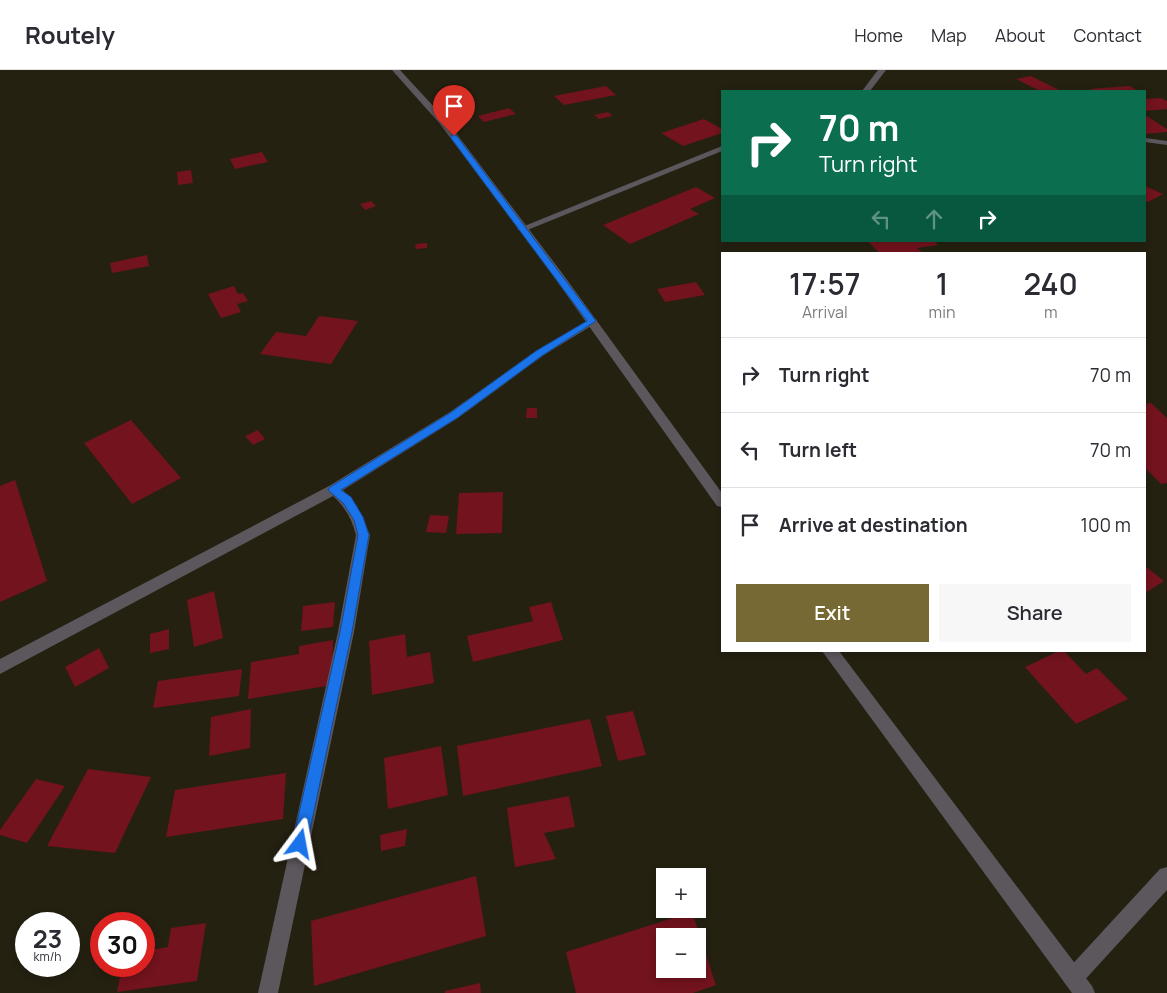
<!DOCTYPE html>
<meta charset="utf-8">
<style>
:root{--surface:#fff;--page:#f7f7f7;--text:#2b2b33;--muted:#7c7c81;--line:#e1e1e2;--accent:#776933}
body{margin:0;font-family:Manrope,sans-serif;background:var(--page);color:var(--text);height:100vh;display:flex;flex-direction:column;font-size:19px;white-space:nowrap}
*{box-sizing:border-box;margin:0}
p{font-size:16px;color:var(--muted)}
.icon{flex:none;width:28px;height:28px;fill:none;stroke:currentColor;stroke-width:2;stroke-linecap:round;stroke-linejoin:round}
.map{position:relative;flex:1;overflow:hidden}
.sheet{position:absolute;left:721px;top:182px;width:425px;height:400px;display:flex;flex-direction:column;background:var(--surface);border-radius:0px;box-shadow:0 2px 8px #0003}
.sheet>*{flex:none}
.hud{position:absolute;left:721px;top:20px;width:425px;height:152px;border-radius:0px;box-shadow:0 2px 8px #0003;background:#0b6e4f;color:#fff;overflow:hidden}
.buttons{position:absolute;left:656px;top:798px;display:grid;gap:10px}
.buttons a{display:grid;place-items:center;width:50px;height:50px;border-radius:0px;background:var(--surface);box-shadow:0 2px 8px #0003;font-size:25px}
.speed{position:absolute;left:15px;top:842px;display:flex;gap:10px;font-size:25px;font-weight:700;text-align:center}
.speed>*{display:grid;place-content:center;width:65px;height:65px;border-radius:50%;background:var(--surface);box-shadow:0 2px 8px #0003;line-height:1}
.speed small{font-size:12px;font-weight:400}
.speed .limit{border:8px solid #d22;background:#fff;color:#111}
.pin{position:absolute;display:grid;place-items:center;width:42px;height:42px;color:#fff;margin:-51px -21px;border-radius:50% 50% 50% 0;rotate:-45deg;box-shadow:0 0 5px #0007}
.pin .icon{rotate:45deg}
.me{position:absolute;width:55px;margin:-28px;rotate:13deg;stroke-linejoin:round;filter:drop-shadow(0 0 4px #0008)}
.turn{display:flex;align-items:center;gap:18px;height:105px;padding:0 15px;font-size:22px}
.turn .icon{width:65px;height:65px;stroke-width:2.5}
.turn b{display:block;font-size:35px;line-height:42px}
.lanes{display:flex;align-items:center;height:48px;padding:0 15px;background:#0003;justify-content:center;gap:25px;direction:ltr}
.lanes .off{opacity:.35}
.eta{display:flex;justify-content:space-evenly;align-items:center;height:85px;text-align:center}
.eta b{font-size:30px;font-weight:600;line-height:35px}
.button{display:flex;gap:10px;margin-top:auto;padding:10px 15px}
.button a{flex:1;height:58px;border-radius:0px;background:var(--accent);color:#fff;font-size:20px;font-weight:600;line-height:58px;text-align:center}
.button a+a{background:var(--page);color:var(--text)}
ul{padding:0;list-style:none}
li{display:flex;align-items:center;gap:15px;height:75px;padding:0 15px;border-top:1px solid var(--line)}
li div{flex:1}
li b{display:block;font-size:19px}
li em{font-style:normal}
header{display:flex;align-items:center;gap:30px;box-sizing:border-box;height:70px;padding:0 25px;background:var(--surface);border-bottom:1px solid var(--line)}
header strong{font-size:24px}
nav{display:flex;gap:28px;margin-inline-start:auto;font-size:18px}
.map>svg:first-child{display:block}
.building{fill:#72131d;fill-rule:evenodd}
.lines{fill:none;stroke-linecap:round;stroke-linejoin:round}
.minor{fill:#5c565d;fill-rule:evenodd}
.tertiary{fill:#5c565d;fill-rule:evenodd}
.route{fill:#1a73e8;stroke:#114b97}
</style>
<header>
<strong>Routely</strong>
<nav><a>Home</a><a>Map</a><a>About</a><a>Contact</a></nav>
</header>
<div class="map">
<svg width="1167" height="923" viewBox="0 0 1167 923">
<rect width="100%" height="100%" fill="#252111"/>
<path class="building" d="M1031,6L1059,20L1040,21L1016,9Z
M606,16L616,25L564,35L554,26Z
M1130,16L1138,21H1093L1090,19Z
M1162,28L1167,31V39L1145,41V29Z
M509,38L516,44L484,52L478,46Z
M608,42L612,46L599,49L594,45Z
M1145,45L1167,59V62L1145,64Z
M704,49L722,59V63L683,76L661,63Z
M262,82L268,92L235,99L230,89Z
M191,100L193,113L178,115L177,102Z
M1145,116L1163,124L1148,132L1145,131Z
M696,117L715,128L690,139L699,144L630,174L603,155Z
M371,131L376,136L365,140L360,134Z
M868,171H934L938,175L917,178L923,183L920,184H880Z
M427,173V178L416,179L415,174Z
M147,185L149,196L112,203L110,193Z
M696,212L705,225L665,232L657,219Z
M234,216L238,224L243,223L248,231L237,234L241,242L221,248L208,224Z
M319,246L358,251L331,294L260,284L276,262L306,266Z
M1151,333L1167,348V413L1161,414L1145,398V334Z
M527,338H537V348H526Z
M131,350L181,408L132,434L84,373Z
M258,360L265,369L253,375L245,366Z
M15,410L47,511L0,532V416Z
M503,422L502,463L456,464L459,423Z
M430,445L449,446L446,463L426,462Z
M1145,496L1164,511L1145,523Z
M214,521L223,568L194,577L187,530Z
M335,532L333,557L301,561L303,536Z
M551,532L563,570L473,592L467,566L533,551L529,537Z
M169,559V579L150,583V564Z
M405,564L407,587L430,582L434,613L372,625L369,571Z
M333,570L332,615L248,629L251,592L299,584V576Z
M99,578L109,598L75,617L65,597Z
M1059,581H1064L1086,604L1097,598L1128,629L1076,654L1025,597Z
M242,599L239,626L153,638L158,611Z
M251,639L250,678L209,686L211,647Z
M633,641L646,685L618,691L606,646Z
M590,649L602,696L463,726L457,676Z
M441,676L448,725L388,739L384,688Z
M88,699L151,707L115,783L47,776Z
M286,703L283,749L166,767L175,720Z
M36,709L65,716L27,773L0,765V760Z
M569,726L575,757L544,763L556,789L515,797L507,738Z
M407,759L405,776L381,781L380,765Z
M476,806L486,866L314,916L311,851Z
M692,842L716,915L693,923H576L566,882ZM665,866H698V899H665Z
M206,853L197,911L117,922L122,896H144V881L168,877L171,858Z
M480,913L481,923H445V921Z"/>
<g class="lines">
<path class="minor" d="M878,0H886L870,21H862Z
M1145,68L1167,71V75L1145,72Z
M722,76V81L525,161L522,162L517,159Z
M592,248L596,249L597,251L596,253L544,285L458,348L343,420L357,436L370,465L354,562L278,923H258L338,562L356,465C352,449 345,437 333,426L0,604V589L329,416L450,342L536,281Z
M1167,797V820L1081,914L1074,917L1067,914L1064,907L1067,900L1160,799Z"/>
<path class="tertiary" d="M392,0H400L446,50L562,203L722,423V437L717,436L554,207L440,54Z
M822,581H839L1092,916L1095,923H1072Z"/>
</g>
<path class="route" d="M451,65H456L596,251L543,285L457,348L341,420L351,427L363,447L369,465L352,562L307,774L305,779L300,782L295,779L292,774L340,562L358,465L354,450L343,433L328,420L330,417L450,343L536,281L587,251L451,68Z"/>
</svg>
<div class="buttons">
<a>+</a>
<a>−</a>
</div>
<div class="speed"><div>23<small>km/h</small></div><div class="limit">30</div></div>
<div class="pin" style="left:454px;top:66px;background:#d93025"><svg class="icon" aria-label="arrive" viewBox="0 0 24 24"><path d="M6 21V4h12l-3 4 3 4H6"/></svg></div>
<svg class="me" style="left:300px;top:774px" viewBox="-20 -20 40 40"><path d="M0-17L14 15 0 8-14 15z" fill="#1a73e8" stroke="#fff" stroke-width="4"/></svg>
<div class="hud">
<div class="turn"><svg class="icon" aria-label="right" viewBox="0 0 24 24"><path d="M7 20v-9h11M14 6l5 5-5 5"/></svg><div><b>70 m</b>Turn right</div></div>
<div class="lanes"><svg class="icon off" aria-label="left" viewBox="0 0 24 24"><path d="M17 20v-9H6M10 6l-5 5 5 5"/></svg><svg class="icon off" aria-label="ahead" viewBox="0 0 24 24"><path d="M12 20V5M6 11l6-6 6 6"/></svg><svg class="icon" aria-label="right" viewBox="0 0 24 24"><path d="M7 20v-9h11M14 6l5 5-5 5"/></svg></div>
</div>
<section class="sheet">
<div class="eta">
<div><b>17:57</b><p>Arrival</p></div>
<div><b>1</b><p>min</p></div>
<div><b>240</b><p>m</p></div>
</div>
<ul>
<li><svg class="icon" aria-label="right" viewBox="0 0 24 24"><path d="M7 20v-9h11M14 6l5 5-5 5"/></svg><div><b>Turn right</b></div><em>70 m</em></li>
<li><svg class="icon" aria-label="left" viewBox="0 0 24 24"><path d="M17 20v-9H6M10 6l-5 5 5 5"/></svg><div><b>Turn left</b></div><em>70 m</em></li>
<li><svg class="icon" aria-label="arrive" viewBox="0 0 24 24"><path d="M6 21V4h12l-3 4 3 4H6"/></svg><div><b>Arrive at destination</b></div><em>100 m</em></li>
</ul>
<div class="button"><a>Exit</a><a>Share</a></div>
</section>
</div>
